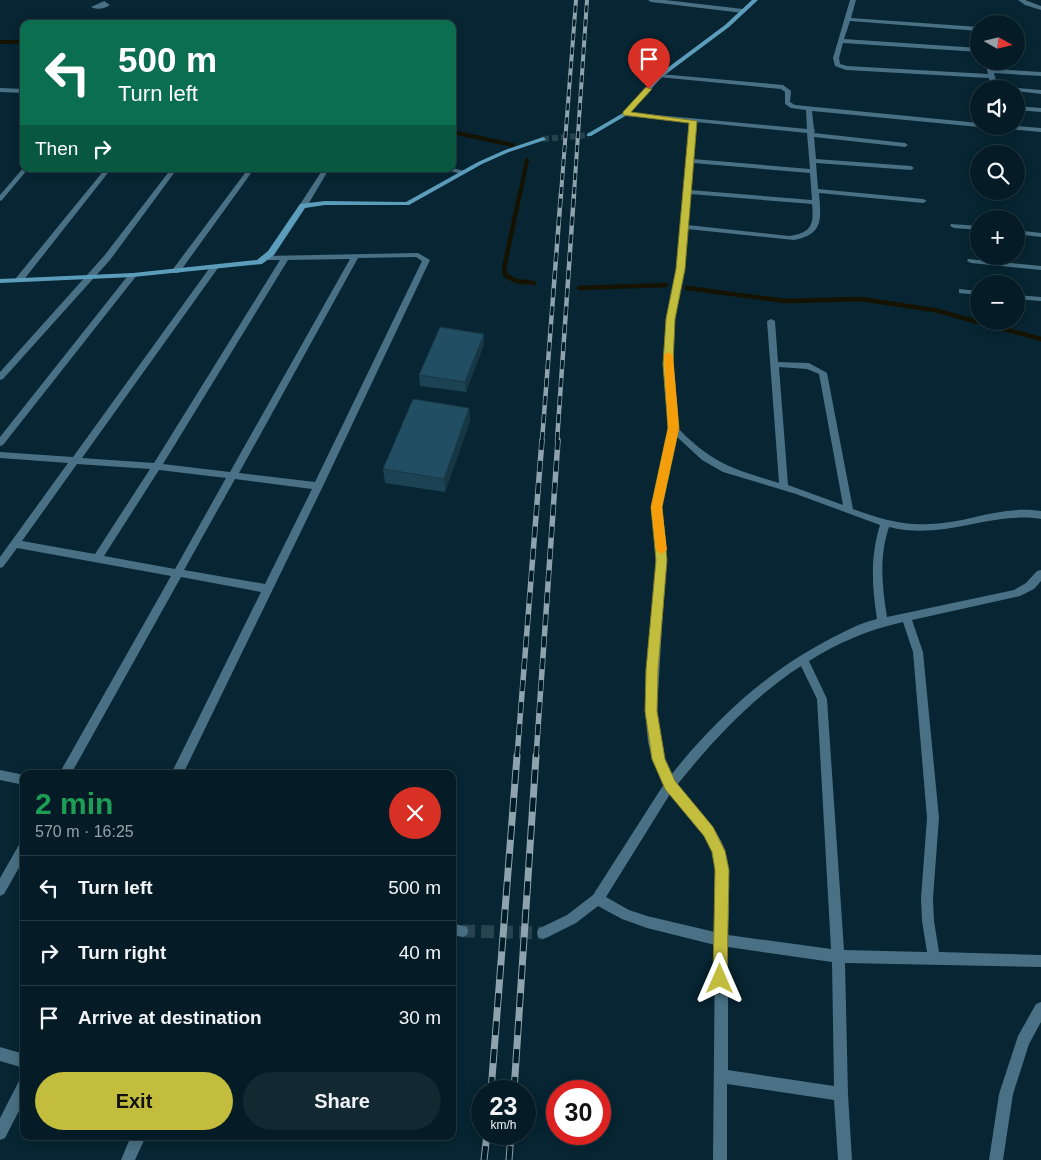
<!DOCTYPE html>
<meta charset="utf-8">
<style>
:root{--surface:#051c26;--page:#132932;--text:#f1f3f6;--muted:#97a1a7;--line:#263a43;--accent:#c3bd3e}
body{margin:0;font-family:Arial,sans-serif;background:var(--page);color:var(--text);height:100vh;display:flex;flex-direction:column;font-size:19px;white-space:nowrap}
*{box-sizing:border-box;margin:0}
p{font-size:16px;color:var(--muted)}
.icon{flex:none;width:28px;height:28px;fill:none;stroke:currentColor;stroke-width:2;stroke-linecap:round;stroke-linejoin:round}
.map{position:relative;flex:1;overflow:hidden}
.sheet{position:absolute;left:20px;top:770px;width:436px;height:370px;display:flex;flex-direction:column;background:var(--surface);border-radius:10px;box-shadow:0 2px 12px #0003,0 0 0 1px var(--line)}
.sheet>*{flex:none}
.guide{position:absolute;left:20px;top:20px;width:436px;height:152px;border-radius:10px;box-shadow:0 2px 12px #0003,0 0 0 1px var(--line);background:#0b6e4f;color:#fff;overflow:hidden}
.needle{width:32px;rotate:98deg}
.controls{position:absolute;left:970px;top:15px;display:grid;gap:10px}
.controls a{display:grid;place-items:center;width:55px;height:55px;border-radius:50%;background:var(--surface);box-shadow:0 2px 12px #0003,0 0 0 1px var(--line);font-size:25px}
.speed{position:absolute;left:471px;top:1080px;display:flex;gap:10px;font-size:25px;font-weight:700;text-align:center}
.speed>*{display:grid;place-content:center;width:65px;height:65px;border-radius:50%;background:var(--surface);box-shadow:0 2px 12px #0003,0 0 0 1px var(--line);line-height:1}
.speed small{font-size:12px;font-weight:400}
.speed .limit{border:8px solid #d22;background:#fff;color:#111}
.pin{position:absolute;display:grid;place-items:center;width:42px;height:42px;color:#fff;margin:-51px -21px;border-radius:50% 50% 50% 0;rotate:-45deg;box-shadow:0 0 5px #0007}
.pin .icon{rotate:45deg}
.me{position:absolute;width:55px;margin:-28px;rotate:0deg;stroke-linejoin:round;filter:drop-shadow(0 0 4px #0008)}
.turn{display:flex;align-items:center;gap:18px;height:105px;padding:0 15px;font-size:22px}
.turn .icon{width:65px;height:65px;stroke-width:2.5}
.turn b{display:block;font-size:35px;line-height:42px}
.then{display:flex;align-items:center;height:48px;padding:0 15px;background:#0003;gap:10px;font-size:19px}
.round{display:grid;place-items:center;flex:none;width:52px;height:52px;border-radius:26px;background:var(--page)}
.headline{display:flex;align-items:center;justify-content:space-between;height:85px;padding:0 15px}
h1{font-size:30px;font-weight:700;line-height:38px;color:#1e9e55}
.cta{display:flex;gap:10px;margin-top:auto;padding:10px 15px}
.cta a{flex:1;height:58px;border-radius:30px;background:var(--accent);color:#111;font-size:20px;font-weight:700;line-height:58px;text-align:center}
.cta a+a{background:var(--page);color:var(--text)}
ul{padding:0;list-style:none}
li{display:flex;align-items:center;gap:15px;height:65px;padding:0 15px;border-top:1px solid var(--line)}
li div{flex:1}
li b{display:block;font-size:19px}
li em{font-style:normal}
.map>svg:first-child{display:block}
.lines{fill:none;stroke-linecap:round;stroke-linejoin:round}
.stream-far1{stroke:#151300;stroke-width:4}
.stream{stroke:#151300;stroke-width:4.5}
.street-tunnel{stroke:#26434f;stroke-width:13;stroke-dasharray:13 6;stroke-linecap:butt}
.secondary-tunnel{stroke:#26434f;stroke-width:6;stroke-dasharray:6 3;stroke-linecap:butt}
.lane{fill:#497084;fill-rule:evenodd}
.street{fill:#497084;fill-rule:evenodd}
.secondary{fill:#5c9dbc;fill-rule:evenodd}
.rail-far3-casing{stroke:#8ea3ad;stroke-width:4}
.rail-far2-casing{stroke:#8ea3ad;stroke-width:4.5}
.rail-far1-casing{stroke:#8ea3ad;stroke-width:5.5}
.rail-casing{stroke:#8ea3ad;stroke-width:7}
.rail-far3{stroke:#001c28;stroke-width:2.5;stroke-dasharray:7;stroke-linecap:butt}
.rail-far2{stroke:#001c28;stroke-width:3;stroke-dasharray:9;stroke-linecap:butt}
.rail-far1{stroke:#001c28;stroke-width:4;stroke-dasharray:11;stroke-linecap:butt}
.rail{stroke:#001c28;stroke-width:5;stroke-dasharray:14;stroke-linecap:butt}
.wall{fill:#1c4354}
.shaded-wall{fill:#173745}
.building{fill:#214e62;stroke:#173745}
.route{fill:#c3bd3e;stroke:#7f7b28}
.slow{fill:#f59e0b}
</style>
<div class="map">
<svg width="1041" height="1160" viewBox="0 0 1041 1160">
<rect width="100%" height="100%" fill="#072532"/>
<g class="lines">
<path class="stream-far1" d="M183,24L193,21L228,24
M0,42H24
M452,132L513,145
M520,194L527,160"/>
<path class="stream" d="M520,193L504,268L505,275L516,281L534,283
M579,288L666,285
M687,288L785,301L861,299L934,310L1041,339"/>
<path class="street-tunnel" d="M462,931L543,933"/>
<path class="secondary-tunnel" d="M543,139L589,135"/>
<path class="lane" d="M104,1L110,5C105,9 96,10 91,7Z"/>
<path class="street" d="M648,0H665L743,9L746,11L743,13L651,2Z
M850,0H856L851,18L979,27V31L850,21L844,39L979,48V52L843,43L839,58L840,64L847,66L988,74L985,61H991L993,69L1041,72V76L994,73L998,89H992L989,78L846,70L835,66L833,58Z
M1018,0H1025L1041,6V10L1025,5Z
M660,74L783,85L791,91L790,102L795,105L979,123V126H981L979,127L812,111L814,129L815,131L814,133L905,143L908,145L905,147L814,137L816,159L911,166L914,168L911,170L816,163L818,189L923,199L927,201L923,203L819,193C821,219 824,234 794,240L687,229L684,269L674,319L672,363L677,427C711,463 733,469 779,483L767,321L771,319L775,321L778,362L809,363L827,373L853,509C878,518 903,526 929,524C969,523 999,505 1041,511V519C987,511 945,541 889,527C879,557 882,586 887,617L1014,590L1026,583L1037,571L1041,570V581L1034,589L1020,596L912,620L923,652L939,818L933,898L934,921L939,952L1041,955V967L845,963L848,1094L852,1160H838L834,1100L727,1084V1160H713L715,945L647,928L622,919L598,906L576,923L548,937L543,939L538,937L537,933L538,929L567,915L593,895L664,784L652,759L648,742L645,711L656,560L652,507L669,428L664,363L666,319L676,269L690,122L625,116L622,114L625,112L807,129L806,110L791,108L785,104V92L781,89L658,77L657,76ZM696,122L807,133L810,169L693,159ZM693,163L810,173L812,200L690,190ZM690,194L812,204C814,224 812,233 789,236L687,225ZM779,367L807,369L819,374L843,505L788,485ZM676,436L702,460L723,472L796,494L880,525C870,557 872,587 877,619C860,623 843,632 828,640C765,673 715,720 671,775L664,759L660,742L657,711L666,560L662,507ZM903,622L913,652L927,818L921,898L922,921L927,952L844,950L827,699L809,661C839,642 868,630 903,622ZM801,666L817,699L831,949L728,935C728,911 732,872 725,850C716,825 694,805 677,785C713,740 752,698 801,666ZM670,794C685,811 704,829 712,850C720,870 715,910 715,932L647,916L629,910L606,897ZM728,947L832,962L834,1086L728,1070Z
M0,88L24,89V93L0,92Z
M1018,88L1041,90V94L1016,91V89Z
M1016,106L1041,108V112L1016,110Z
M995,126H1016L1041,128V132L998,128Z
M24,167V169H28L2,200L0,201V195Z
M452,168L464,171L465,172L462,174L442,169Z
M105,169H111L22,282H16V278Z
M171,169H177L110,260L3,379L0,380V372L104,256Z
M248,169H254L179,273H173V269Z
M323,169H329L306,208H300L299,206Z
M951,224L979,226V230L954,228L950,226Z
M1016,230L1041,233V237L1016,234Z
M418,253L430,260L323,486L183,774H171L261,592L181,577L71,774H59L171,576L17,548L3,567L0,568V557L68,463L0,458V452L73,457L211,266H214L218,268L82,458L154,463L280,260H267L263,258L264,256ZM416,257L422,261L315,482L239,473L358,258ZM350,259L230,472L163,464L288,260ZM77,464L150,469L95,554L22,541ZM159,470L226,478L175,569L104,556ZM235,479L312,489L265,584L184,570Z
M968,259L1041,266V270L971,263L967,261Z
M130,273H133L137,275L3,445L0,446V437Z
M959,289L979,291V295L959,293Z
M1016,295L1041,297V301L1016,299Z
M0,770L24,775V785L0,780Z
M24,841V859L4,894L0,896V878L20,843Z
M452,923L467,927L468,931L467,935L462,937L452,935Z
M1041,1002V1022L1029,1044L1013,1094L1003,1160H989L999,1094L1018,1036L1036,1004Z
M0,1047L24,1054V1068L0,1061Z
M24,1079V1101L5,1138L0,1140V1118L19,1081Z
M131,1136H146L135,1160H121Z"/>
<path class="secondary" d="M752,0H758L729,27L662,77L627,115L591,136H587V134L623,113L658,75L725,25Z
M543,137L546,139L545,140L509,152L482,164L409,205H325L305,208L274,255L262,264L133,277L0,283V279L133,273L257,260L268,251L300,204L325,201L406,202L478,162L505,150Z"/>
<defs>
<path id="rail-far3" d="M561,194L576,0
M574,194L587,0"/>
<path id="rail-far2" d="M542,441L561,193
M557,441L574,193"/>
<path id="rail-far1" d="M517,757L542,440
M536,757L558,440"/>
<path id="rail" d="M491,1091L517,756
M514,1091L536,756
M484,1160L487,1134
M509,1160L511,1134"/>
</defs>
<use href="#rail-far3" class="rail-far3-casing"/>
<use href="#rail-far2" class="rail-far2-casing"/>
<use href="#rail-far1" class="rail-far1-casing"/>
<use href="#rail" class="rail-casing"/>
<use href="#rail-far3" class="rail-far3"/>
<use href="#rail-far2" class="rail-far2"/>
<use href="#rail-far1" class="rail-far1"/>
<use href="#rail" class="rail"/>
</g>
<path class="wall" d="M484,344L466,392L420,386L419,375Z
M469,408L470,421L445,492L385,483L383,469Z"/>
<path class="shaded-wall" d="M484,334V344L466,392L465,382Z
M469,408L470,421L445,492L444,479Z"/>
<path class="building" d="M440,327L484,334L465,382L419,375Z
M413,399L469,408L444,479L383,469Z"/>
<path class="route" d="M646,87L652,89L631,112L697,121L685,269L675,319L673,364L679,428L662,507L667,560L658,670L657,711L665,759L675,781L713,827L725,851L729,870L727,979L725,984L720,986L715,984L713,979L715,870L712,852L704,836L665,789L652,759L645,711L646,670L656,560L651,507L668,428L663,364L666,319L676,269L689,123L623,115V112Z"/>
<path class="slow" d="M668,352L673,355L679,428L662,507L667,550L661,554L656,550L651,507L668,428L664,355Z"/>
</svg>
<div class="controls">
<a><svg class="needle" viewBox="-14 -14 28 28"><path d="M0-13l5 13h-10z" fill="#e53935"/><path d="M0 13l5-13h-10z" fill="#97a1a7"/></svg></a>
<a><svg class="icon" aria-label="sound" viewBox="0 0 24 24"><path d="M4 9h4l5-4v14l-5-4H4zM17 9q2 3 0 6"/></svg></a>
<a><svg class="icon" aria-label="search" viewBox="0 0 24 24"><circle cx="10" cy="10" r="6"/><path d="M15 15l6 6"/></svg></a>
<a>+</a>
<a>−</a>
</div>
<div class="speed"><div>23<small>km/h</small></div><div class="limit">30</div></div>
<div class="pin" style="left:649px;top:89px;background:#d93025"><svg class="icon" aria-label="arrive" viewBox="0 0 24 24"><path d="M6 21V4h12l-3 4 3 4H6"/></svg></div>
<svg class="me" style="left:720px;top:979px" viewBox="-20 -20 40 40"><path d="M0-17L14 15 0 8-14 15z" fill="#c3bd3e" stroke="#fff" stroke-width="4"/></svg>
<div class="guide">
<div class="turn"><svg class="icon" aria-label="left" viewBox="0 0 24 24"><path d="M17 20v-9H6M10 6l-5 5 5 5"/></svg><div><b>500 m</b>Turn left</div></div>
<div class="then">Then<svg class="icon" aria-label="right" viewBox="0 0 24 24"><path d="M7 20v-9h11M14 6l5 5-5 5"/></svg></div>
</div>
<section class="sheet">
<div class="headline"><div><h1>2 min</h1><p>570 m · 16:25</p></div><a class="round" style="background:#d93025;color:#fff"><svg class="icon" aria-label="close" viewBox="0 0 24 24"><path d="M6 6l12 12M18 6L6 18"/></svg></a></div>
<ul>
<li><svg class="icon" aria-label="left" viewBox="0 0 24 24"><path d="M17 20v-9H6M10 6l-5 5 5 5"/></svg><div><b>Turn left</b></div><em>500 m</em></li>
<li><svg class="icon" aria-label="right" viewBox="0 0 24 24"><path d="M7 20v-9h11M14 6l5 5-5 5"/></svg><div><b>Turn right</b></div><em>40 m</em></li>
<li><svg class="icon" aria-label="arrive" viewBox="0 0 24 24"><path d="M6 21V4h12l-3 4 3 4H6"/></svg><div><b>Arrive at destination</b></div><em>30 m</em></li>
</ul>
<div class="cta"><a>Exit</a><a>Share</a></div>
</section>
</div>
